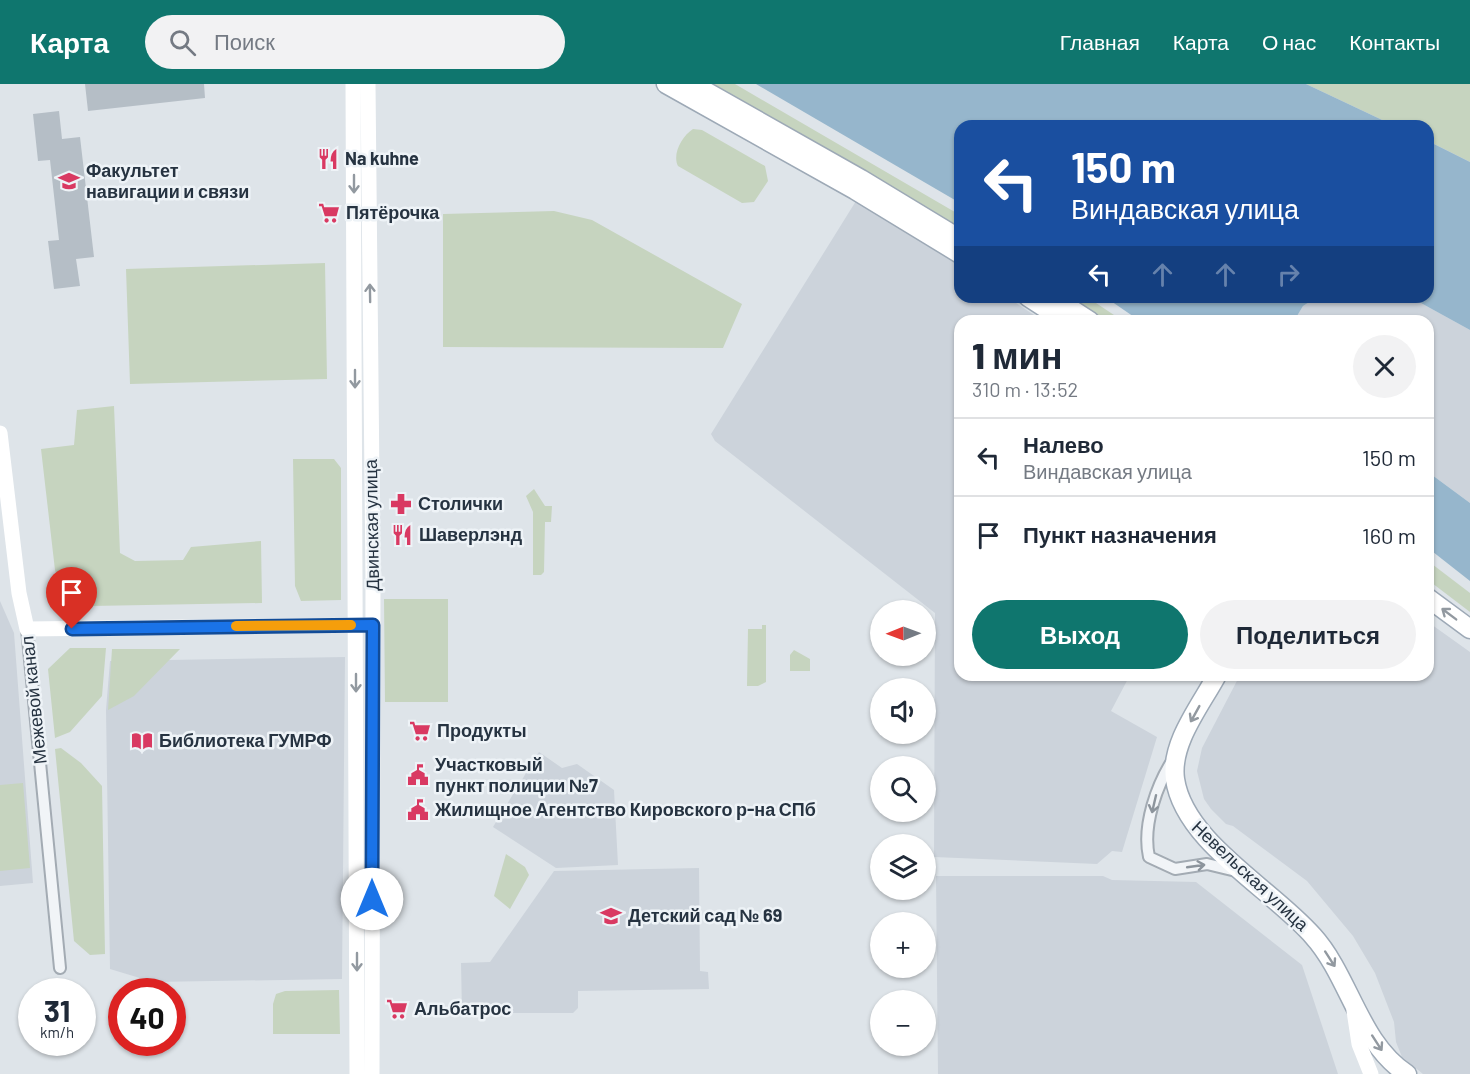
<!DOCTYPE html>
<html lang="ru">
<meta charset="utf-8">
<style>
:root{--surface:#fff;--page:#f2f2f3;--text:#1f2937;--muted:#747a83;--line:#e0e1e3;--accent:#0f766e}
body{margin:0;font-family:Barlow,sans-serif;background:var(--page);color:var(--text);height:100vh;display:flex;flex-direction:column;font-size:22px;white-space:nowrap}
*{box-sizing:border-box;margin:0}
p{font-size:20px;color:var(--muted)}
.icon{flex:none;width:33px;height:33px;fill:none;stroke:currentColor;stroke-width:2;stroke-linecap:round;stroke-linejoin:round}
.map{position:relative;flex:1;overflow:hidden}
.panel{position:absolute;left:954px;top:231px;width:480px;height:366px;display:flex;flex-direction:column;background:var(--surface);border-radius:18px;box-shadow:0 2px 4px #0004}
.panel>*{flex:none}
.guide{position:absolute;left:954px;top:36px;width:480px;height:183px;border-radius:18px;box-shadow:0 2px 4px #0004;background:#1a4fa0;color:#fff;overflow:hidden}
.needle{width:39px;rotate:269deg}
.buttons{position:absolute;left:870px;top:516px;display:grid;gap:12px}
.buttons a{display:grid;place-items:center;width:66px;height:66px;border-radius:50%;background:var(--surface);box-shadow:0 2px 4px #0004;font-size:30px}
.speed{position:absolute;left:18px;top:894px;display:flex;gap:12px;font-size:30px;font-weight:700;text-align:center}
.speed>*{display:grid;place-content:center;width:78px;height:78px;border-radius:50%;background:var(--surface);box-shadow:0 2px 4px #0004;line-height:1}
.speed small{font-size:15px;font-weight:400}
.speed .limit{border:9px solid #d22;background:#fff;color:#111}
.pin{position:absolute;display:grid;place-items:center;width:51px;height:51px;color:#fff;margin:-62px -26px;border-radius:50% 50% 50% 0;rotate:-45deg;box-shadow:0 0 6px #0007}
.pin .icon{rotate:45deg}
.me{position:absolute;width:66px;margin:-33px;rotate:0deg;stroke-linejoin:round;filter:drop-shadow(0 0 4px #0008)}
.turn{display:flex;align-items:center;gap:21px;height:126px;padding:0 18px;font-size:27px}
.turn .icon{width:78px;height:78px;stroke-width:2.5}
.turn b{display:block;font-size:42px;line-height:51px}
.lanes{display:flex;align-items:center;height:57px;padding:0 18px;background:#0003;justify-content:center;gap:30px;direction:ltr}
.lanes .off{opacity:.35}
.round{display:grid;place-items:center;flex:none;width:63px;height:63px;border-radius:32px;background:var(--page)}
.overview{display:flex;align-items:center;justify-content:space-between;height:102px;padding:0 18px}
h1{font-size:36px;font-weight:800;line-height:45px}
.cta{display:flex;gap:12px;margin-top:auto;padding:12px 18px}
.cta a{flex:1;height:69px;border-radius:36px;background:var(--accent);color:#fff;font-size:24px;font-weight:800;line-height:69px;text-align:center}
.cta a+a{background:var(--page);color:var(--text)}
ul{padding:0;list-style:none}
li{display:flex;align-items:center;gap:18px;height:78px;padding:0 18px;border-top:2px solid var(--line)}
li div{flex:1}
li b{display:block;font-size:22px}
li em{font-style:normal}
header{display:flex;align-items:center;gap:36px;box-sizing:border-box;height:84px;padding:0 30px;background:var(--accent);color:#fff}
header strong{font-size:28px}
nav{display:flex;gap:33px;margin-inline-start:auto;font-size:21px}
.search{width:420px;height:54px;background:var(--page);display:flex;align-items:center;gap:15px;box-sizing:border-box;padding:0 21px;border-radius:33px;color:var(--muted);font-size:22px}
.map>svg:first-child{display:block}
.built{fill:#ccd3db}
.green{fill:#c6d4bf}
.water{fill:#96b6cc}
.building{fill:#b5bec6}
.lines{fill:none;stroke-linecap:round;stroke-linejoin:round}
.street-casing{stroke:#a3abb3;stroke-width:14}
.primary-casing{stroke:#9da9b6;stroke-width:21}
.street{stroke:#f1f4f7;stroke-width:10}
.secondary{stroke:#fff;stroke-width:15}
.primary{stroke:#fff;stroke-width:18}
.oneway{stroke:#9299a0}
.oneway2{stroke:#8c949c}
.route-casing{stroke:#114b97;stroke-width:15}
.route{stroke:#1a73e8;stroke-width:10}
.slow{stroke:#f59e0b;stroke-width:10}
.labels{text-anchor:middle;stroke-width:5;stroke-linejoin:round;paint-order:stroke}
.poi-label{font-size:18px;font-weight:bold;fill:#263341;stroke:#eef3f7;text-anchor:start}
.street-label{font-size:18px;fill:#263341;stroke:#eef3f7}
</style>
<header>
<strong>Карта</strong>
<div class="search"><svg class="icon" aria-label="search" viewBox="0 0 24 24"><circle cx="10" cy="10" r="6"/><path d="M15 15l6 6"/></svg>Поиск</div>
<nav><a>Главная</a><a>Карта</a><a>О нас</a><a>Контакты</a></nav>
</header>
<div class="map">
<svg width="1470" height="990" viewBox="0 0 1470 990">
<rect width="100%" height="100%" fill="#dee4e9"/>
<path class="built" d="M856,117L960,182V213H1007L1043,237H960V591H1130L1111,627L1157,653L1122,768L1112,767L1097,780L934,773L935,529L715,357L711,350Z
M1317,213H1410L1470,246V419L1428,388V237H1294L1303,222Z
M0,517L14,549L33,799L0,802Z
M1428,538L1470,568V990H1423L1402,973L1396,958L1394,938L1375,889L1353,852L1307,797L1233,742L1226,740L1211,725L1204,715L1197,687L1202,664L1240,591H1428Z
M345,573L342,895L153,898L110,885L106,626L110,577Z
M539,668L562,684L577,680L614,706L618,781L556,784L493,743Z
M699,784L700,887L708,888L709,905L578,907V924L573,929H462L461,879L490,878L554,787Z
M936,792H1103L1112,796L1196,798L1302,881L1338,990H938Z"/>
<path class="green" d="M708,0H735L960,131V147Z
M1306,0H1470V78L1428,57V42H1395Z
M693,45L702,46L765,82L768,97L754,118L742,119L678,82C672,70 682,52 693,45Z
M554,127L592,136L742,220L723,264L443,263V130Z
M325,179L327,295L130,300L126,185Z
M1067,213H1087L1123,237H1101Z
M114,322L120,469L135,477L183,476L191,463L261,457L262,519L91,522C74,518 59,502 55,486L41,365L74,361L77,326Z
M293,375H334L341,384V516L301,517L295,502Z
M534,405L545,422H552L551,438H545L544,488L541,491H533V428L526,412Z
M1428,477L1470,509V528L1428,496Z
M384,515H448V618H385Z
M762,541H766V598L758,602H747L748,545H762Z
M70,564H106L102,612L70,648L55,654L48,585Z
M112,565H180L134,612L108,626Z
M794,566L810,575V587H790V571Z
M61,664L81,679L102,702L105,870L90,871L74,857L55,665Z
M23,699L30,784L0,787V701Z
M506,770L525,783L529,791L510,825L494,812Z
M339,906L340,950H273V920L276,910L285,907Z"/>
<path class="water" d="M756,0H1306L1395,42H960V119Z
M1428,57L1470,78V246L1410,213H1428Z
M1105,213H1317L1303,222L1294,237H1140Z
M1428,388L1470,419V497L1428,464Z"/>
<path class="building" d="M85,0H204L205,14L88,27Z
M59,27L62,55L80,53L94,173L76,175L80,202L54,205L48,157L59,156L50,76L38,77L33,30Z"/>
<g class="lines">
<defs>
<path id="street" d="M27,545L60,884
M1174,674C1157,700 1142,741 1149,773L1175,785L1207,780L1236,787"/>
<path id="primary" d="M666,0L855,106L960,170
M693,0L861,95L960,155
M1028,213L1065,237
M1053,213L1090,237
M1428,514L1470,545
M1217,591C1201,621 1170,659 1175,695C1184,758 1272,805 1313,852C1350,893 1359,959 1407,990"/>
</defs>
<use href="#street" class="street-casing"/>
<use href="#primary" class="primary-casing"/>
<use href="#street" class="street"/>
<path class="secondary" d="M353,0L357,990
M368,0L373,497L372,990
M0,349L19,509L27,545L366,541
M1354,927L1359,960L1371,990"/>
<use href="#primary" class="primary"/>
</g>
<defs><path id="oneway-shaft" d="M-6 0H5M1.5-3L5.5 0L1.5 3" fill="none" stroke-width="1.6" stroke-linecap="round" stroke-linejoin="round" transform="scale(1.5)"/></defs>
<g class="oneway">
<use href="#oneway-shaft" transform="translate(354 100) rotate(90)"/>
<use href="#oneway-shaft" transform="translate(370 209) rotate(-91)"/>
<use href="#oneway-shaft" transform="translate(355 295) rotate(90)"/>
<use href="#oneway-shaft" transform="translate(1449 530) rotate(-143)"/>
<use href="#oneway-shaft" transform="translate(356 599) rotate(90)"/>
<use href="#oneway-shaft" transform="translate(1195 630) rotate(119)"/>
<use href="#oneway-shaft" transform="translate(1330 875) rotate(57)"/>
<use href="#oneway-shaft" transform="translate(357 878) rotate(90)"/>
<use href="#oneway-shaft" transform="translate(1377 959) rotate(57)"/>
</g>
<g class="oneway2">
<use href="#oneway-shaft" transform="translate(1154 720) rotate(103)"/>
<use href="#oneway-shaft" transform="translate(1196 782) rotate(-8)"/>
</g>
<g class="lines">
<defs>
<path id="route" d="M72,545L373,541L372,815"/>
</defs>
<use href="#route" class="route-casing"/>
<use href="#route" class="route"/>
<path class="slow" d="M236,542L351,541"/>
</g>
<defs>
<symbol id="restaurant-bare" viewBox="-9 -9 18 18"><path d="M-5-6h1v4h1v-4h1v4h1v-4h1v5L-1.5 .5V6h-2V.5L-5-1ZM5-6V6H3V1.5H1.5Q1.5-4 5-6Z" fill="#d93962" stroke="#eef3f7" stroke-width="2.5" paint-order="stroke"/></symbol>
<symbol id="university-bare" viewBox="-9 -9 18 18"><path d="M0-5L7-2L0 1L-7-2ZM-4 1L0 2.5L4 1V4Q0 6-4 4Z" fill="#d93962" stroke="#eef3f7" stroke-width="2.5" paint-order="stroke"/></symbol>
<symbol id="supermarket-bare" viewBox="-9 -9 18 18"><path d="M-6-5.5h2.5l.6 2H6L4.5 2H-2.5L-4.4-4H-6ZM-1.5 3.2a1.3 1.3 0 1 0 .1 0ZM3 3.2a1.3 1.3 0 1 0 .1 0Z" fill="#d93962" stroke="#eef3f7" stroke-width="2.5" paint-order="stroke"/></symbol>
<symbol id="pharmacy-bare" viewBox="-9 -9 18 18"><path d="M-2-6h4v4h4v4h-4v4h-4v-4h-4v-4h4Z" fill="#d93962" stroke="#eef3f7" stroke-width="2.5" paint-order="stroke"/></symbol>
<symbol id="library-bare" viewBox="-9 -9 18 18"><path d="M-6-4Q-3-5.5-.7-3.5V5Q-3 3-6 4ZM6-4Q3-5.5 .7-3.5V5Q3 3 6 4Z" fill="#d93962" stroke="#eef3f7" stroke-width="2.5" paint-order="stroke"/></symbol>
<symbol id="civic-bare" viewBox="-9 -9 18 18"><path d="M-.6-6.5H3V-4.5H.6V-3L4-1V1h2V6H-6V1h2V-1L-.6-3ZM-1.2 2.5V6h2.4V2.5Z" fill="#d93962" stroke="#eef3f7" stroke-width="2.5" paint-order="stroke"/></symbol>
<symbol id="school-bare" viewBox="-9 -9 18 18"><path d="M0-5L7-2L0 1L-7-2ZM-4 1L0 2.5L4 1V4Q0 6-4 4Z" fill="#d93962" stroke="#eef3f7" stroke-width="2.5" paint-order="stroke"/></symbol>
</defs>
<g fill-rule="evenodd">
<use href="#restaurant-bare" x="313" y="60" width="30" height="30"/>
<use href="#university-bare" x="54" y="82" width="30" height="30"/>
<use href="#supermarket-bare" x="314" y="114" width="30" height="30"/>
<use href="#pharmacy-bare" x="386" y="405" width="30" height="30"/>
<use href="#restaurant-bare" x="387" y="436" width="30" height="30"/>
<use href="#supermarket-bare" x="405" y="632" width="30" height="30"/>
<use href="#library-bare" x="127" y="642" width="30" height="30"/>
<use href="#civic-bare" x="403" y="676" width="30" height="30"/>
<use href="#civic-bare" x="403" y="711" width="30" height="30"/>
<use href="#school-bare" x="596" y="817" width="30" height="30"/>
<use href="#supermarket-bare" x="382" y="910" width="30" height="30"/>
</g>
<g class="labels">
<g class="poi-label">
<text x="345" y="81">Na kuhne</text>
<text x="86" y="93">Факультет<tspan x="86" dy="21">навигации и связи</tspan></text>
<text x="346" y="135">Пятёрочка</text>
<text x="418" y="426">Столички</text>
<text x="419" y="457">Шаверлэнд</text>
<text x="437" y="653">Продукты</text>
<text x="159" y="663">Библиотека ГУМРФ</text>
<text x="435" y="687">Участковый<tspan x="435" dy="21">пункт полиции №7</tspan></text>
<text x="435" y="732">Жилищное Агентство Кировского р-на СПб</text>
<text x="628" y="838">Детский сад № 69</text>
<text x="414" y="931">Альбатрос</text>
</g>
<g class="street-label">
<text transform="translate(372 441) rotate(-91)" y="6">Двинская улица</text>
<text transform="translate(34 616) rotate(-96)" y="6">Межевой канал</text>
<text transform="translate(1250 792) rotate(43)" y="6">Невельская улица</text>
</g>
</g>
</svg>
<div class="buttons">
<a><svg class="needle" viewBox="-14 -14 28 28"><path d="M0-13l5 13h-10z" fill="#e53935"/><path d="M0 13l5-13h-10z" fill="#747a83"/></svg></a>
<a><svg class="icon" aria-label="sound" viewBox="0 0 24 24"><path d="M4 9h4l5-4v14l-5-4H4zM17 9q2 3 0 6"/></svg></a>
<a><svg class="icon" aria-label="search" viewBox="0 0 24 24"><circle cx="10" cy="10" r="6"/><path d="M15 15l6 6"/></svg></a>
<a><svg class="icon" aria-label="layers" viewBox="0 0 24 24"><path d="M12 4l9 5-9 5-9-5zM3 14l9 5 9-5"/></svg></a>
<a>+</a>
<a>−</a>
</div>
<div class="speed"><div>31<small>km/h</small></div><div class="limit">40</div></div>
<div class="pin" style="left:72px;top:545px;background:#d93025"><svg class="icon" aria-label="arrive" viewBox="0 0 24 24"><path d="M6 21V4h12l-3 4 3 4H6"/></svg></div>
<svg class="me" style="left:372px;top:815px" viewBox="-20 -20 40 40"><circle r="19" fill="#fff"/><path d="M0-13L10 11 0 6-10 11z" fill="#1a73e8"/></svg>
<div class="guide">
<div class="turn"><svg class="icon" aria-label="left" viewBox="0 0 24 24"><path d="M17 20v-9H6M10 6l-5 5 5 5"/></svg><div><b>150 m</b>Виндавская улица</div></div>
<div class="lanes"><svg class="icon" aria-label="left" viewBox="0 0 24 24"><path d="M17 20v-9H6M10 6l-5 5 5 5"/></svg><svg class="icon off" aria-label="ahead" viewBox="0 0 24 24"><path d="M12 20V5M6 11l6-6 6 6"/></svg><svg class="icon off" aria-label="ahead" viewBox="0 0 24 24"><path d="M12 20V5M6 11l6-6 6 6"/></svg><svg class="icon off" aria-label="right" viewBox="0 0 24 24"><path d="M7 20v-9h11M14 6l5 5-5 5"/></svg></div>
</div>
<section class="panel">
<div class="overview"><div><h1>1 мин</h1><p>310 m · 13:52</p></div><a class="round"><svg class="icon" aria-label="close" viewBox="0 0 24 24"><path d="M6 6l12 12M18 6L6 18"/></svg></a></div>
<ul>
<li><svg class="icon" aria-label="left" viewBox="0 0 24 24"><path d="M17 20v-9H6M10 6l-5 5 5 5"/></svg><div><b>Налево</b><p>Виндавская улица</p></div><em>150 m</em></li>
<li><svg class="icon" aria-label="arrive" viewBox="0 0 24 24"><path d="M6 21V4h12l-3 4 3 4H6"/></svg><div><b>Пункт назначения</b></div><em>160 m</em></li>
</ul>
<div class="cta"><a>Выход</a><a>Поделиться</a></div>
</section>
</div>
